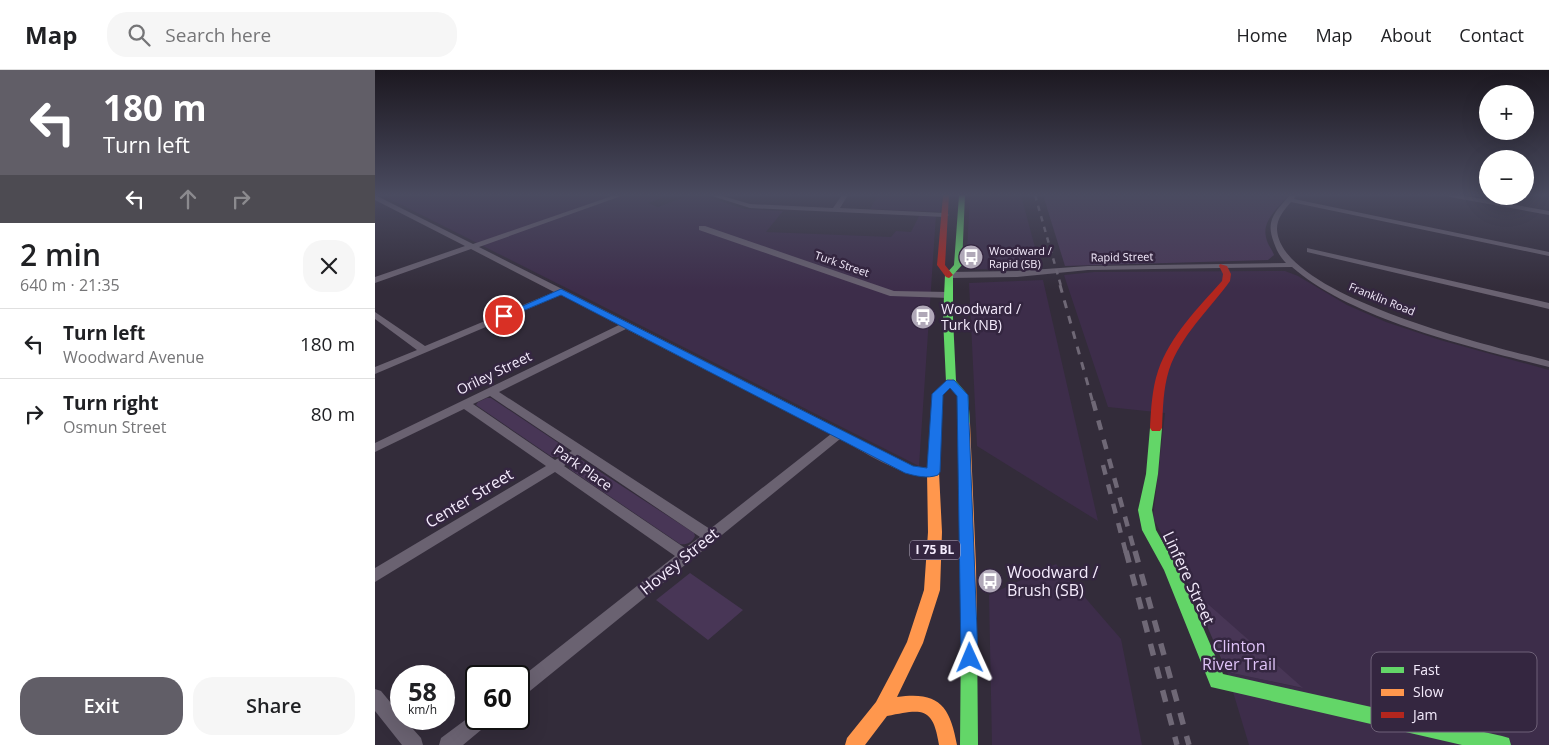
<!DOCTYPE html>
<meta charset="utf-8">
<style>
:root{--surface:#fff;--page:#f6f6f6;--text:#202124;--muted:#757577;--line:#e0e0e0;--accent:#615e67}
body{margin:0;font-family:"Open Sans",sans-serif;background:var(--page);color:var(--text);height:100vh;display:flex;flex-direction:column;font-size:19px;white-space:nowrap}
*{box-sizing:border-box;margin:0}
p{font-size:16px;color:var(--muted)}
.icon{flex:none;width:28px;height:28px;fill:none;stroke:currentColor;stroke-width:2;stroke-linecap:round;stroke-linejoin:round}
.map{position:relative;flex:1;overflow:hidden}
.side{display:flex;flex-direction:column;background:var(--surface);width:375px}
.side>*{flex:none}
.top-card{background:#615e67;color:#fff;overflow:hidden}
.fabs{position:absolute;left:1104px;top:15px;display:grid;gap:10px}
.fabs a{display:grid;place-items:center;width:55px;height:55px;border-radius:50%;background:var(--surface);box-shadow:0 5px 20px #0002;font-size:25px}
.speed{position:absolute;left:15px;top:595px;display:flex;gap:10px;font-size:25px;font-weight:700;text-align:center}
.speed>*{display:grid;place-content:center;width:65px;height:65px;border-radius:50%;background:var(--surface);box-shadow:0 5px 20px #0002;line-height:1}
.speed small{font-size:12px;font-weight:400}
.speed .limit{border:2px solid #111;border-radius:8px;background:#fff;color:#111}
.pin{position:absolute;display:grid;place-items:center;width:42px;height:42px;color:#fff;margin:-21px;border:2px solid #fff;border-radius:50%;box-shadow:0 1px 5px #0007}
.me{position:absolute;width:55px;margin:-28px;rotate:359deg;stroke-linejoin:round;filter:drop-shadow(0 0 4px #0008)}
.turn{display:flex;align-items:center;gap:18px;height:105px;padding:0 20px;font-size:22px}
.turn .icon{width:65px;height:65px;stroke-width:2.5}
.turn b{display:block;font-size:35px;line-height:42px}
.lanes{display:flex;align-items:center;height:48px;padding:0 20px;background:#0003;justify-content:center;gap:25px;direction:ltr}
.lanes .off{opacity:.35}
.round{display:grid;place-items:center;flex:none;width:52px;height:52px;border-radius:20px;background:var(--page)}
.overview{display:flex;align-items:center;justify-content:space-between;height:85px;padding:0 20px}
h1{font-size:30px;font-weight:600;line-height:38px}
.cta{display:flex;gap:10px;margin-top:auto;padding:10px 20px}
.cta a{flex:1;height:58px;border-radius:20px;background:var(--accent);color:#fff;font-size:20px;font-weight:600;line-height:58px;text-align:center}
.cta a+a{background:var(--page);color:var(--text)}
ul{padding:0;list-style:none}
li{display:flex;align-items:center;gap:15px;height:70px;padding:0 20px;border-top:1px solid var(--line)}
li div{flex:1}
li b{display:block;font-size:19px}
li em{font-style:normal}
header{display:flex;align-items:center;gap:30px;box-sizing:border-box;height:70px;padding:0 25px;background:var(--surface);border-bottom:1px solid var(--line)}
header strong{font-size:24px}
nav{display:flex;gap:28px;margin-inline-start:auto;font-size:18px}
.search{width:350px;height:45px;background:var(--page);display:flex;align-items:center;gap:12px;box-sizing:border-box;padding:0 18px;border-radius:20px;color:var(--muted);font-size:19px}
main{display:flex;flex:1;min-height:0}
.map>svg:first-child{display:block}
.built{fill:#3d2d4a}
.green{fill:#483656}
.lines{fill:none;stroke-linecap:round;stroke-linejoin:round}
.street{fill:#6a6271;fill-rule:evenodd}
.fast{fill:#63d668;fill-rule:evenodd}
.slow{fill:#ff974d;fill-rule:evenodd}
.jam{fill:#b3261e;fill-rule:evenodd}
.rail-far3{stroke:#6f6876;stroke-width:2.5;stroke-dasharray:5.5 5.5;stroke-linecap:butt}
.rail-far2{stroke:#6f6876;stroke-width:3;stroke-dasharray:8 8;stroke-linecap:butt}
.rail-far1{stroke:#6f6876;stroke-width:4.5;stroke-dasharray:10 10;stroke-linecap:butt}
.rail{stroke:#6f6876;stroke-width:5.5;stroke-dasharray:12 12;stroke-linecap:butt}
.route{fill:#1a73e8;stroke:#114b97}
.labels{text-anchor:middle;stroke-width:5;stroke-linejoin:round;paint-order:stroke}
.far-poi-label{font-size:11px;fill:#f4ebfc;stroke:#342640;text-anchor:start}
.far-street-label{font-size:11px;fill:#f4ebfc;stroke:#342640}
.shield{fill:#342640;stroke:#bab0c4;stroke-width:1}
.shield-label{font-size:12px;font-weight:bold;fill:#f4ebfc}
.poi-label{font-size:14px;fill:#f4ebfc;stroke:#342640;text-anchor:start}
.street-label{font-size:14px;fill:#f4ebfc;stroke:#342640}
.near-street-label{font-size:16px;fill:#f4ebfc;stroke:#342640}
.near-poi-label{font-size:16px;fill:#f4ebfc;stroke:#342640;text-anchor:start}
.near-park-label{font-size:16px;fill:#dfc3f8;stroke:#342640}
.key{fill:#342640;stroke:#6e6178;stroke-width:1}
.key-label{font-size:14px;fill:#f4ebfc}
</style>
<header>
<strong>Map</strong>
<div class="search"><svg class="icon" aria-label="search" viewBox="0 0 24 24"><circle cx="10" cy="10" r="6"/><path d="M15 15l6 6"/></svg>Search here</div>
<nav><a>Home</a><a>Map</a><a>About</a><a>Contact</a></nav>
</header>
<main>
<section class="side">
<div class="top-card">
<div class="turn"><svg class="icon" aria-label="left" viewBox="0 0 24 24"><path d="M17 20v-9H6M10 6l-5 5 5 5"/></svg><div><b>180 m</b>Turn left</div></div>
<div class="lanes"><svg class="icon" aria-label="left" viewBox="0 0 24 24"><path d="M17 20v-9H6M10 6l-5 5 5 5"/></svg><svg class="icon off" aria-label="ahead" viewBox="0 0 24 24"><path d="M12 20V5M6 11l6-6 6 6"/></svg><svg class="icon off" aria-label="right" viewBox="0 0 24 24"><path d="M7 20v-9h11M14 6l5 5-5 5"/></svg></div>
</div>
<div class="overview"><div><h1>2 min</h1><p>640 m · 21:35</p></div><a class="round"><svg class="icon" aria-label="close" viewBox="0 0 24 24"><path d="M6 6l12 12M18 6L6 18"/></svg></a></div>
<ul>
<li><svg class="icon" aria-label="left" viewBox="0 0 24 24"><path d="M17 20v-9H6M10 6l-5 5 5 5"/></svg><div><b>Turn left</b><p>Woodward Avenue</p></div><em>180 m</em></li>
<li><svg class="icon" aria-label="right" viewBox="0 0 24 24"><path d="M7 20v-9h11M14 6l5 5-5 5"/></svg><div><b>Turn right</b><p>Osmun Street</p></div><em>80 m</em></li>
</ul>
<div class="cta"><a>Exit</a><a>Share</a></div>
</section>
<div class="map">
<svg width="1174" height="675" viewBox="0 0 1174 675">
<rect width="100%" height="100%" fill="#332c3a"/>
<path class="built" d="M7,125H294L273,133L283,137L315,125H326L370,139L408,141L391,162L516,167L521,161L536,162L545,144L561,145L544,396Z
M503,125H567L565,142L495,139Z
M595,125H646L666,200L591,199Z
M910,201L923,206L972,235L1011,252L1065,270L1174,300V675H874L852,602L927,618L816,519L778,448L790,343L733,337L689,205L719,202Z
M668,210L723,451L602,376L594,213Z
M681,494L746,569L767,675H617L614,525Z"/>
<path class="green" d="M668,125H914C904,137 887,150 891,167C892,174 897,179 899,185L893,190L690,196Z
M112,328H116L191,378L192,381L186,387H177L101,335L103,332Z
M207,390L319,463L320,466C317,473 311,475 305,474L196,400L194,398L195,395Z
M315,503L368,540L333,570L281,530Z
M816,519L928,618L852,602Z"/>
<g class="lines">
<path class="street" d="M0,125L98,174L240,125H249L104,177L538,396L562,399L564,402L562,405C535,413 490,382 465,369L150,625L144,627V609L300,486L180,402L0,512V498L171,396L89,339L0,382V373L244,255L186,225L0,304V297L42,280L0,249V242L50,276L179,222L96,179L0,213V207L90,176L0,130ZM251,259L456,364L335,459L124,322ZM115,326L197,381L180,390L98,334ZM205,386L325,467L310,478L189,396Z
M334,125H344L375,134L458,138L467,125H473L465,138L570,143L574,145L570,147L375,138Z
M915,125H921L919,129L1174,182V186L916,132C909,140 902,148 902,159C904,226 1120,277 1174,291V297C1098,278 976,249 917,197L713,200L642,207L574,208L570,205L574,202L642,201L713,196L911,193C905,187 902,181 899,173C890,150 900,142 915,125Z
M1072,125H1085L1174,141V145L1075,127Z
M324,156H330L519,221L574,222L578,225L574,228L515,226L324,160Z
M932,178L1174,233V239L932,182Z
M0,619L6,621L26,645V649H29L46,668L48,675H27L0,641Z
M101,642V649H115L112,655L88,675H64L66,668Z"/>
<path class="fast" d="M584,125H590L587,195L578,205V248L581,311L593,325L595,353L589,357L583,353V326L571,312L568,248L570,205L579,195Z
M781,354L787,358L783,404L777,440L781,460L803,499L848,604L1127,666L1134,668L1136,675H1087L836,617L789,500L767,460L763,440L771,404L775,358Z
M594,553L600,555L602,560L603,675H585L586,560L588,555Z"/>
<path class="slow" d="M576,309L581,312L568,325L564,402L567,462L565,520L548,573L522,627C564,621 575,636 582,675H564C558,636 547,639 512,646L490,675H470L472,668L501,632L519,598L532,572L549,520L553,462L552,402L558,324L572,310Z
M589,349L595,353L601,497L602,560L600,565L594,567L588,565L586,560L587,497L583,353Z"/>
<path class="jam" d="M568,125H574L570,195L578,205L574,208L571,207L562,195Z
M845,194L852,196L856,204L855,211C834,240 806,265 794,300C788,319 788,339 787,358L785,361H777L775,358C776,339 777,319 783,301C795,266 823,238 847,211L848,204L844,196Z"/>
<path class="rail-far3" d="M660,125L686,216"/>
<path class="rail-far2" d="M685,215L718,333"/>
<path class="rail-far1" d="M718,331L760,483
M728,395L751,483"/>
<path class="rail" d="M751,481L802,675
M760,481L814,675"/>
</g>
<linearGradient id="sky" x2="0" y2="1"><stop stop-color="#1c1820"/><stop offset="0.57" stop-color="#4a4b60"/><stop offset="1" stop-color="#4a4b60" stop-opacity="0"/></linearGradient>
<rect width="1174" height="219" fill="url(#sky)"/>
<path class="route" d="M186,219L538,396L552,398L557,324L572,310H579L593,325L603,588L601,594L595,596L589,594L586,588L582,326L575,318L568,325L565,402L563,405C552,409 541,406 530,403L186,225L133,247H126L125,246Z"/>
<defs>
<symbol id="bus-disc" viewBox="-11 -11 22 22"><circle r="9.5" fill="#b0a8b8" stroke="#342640"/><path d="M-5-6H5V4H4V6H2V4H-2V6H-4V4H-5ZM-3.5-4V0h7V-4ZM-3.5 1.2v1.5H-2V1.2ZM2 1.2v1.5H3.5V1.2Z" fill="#fff"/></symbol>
</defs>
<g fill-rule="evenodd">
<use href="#bus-disc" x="582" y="173" width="28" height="28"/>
<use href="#bus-disc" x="534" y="233" width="28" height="28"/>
<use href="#bus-disc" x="601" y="497" width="28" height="28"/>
</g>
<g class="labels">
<g class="far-poi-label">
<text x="614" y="185">Woodward /<tspan x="614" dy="13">Rapid (SB)</tspan></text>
</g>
<g class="far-street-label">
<text transform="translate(747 187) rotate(-1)" y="4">Rapid Street</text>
<text transform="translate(467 194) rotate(19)" y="4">Turk Street</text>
<text transform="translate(1007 229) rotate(22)" y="4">Franklin Road</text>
</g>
<rect class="shield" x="535" y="470.5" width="50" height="19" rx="4"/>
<g class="shield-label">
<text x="560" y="484">I 75 BL</text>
</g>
<g class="poi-label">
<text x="566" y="244">Woodward /<tspan x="566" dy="16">Turk (NB)</tspan></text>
</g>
<g class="street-label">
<text transform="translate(119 303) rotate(-26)" y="5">Oriley Street</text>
<text transform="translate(208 398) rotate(35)" y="5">Park Place</text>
</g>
<g class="near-street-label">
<text transform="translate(94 428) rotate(-31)" y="6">Center Street</text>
<text transform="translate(304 491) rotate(-39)" y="6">Hovey Street</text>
<text transform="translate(814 508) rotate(65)" y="6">Linfere Street</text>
</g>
<g class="near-poi-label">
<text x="632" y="508">Woodward /<tspan x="632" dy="18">Brush (SB)</tspan></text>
</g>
<g class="near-park-label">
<text x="864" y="582">Clinton<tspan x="864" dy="18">River Trail</tspan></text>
</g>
</g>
<rect x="996" y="582" width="166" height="80" rx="8" class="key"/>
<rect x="1006" y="597" width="23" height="6" fill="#63d668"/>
<rect x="1006" y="619" width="23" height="7" fill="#ff974d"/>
<rect x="1006" y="642" width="23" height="6" fill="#b3261e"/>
<g class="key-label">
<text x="1038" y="605">Fast</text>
<text x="1038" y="627">Slow</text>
<text x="1038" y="650">Jam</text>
</g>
</svg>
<div class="fabs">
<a>+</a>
<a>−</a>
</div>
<div class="speed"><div>58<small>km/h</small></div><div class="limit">60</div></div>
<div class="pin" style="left:129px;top:246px;background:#d93025"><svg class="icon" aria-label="arrive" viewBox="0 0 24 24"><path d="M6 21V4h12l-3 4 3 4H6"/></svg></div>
<svg class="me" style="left:595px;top:588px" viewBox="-20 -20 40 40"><path d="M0-17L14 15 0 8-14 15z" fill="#1a73e8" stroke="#fff" stroke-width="4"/></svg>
</div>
</main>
